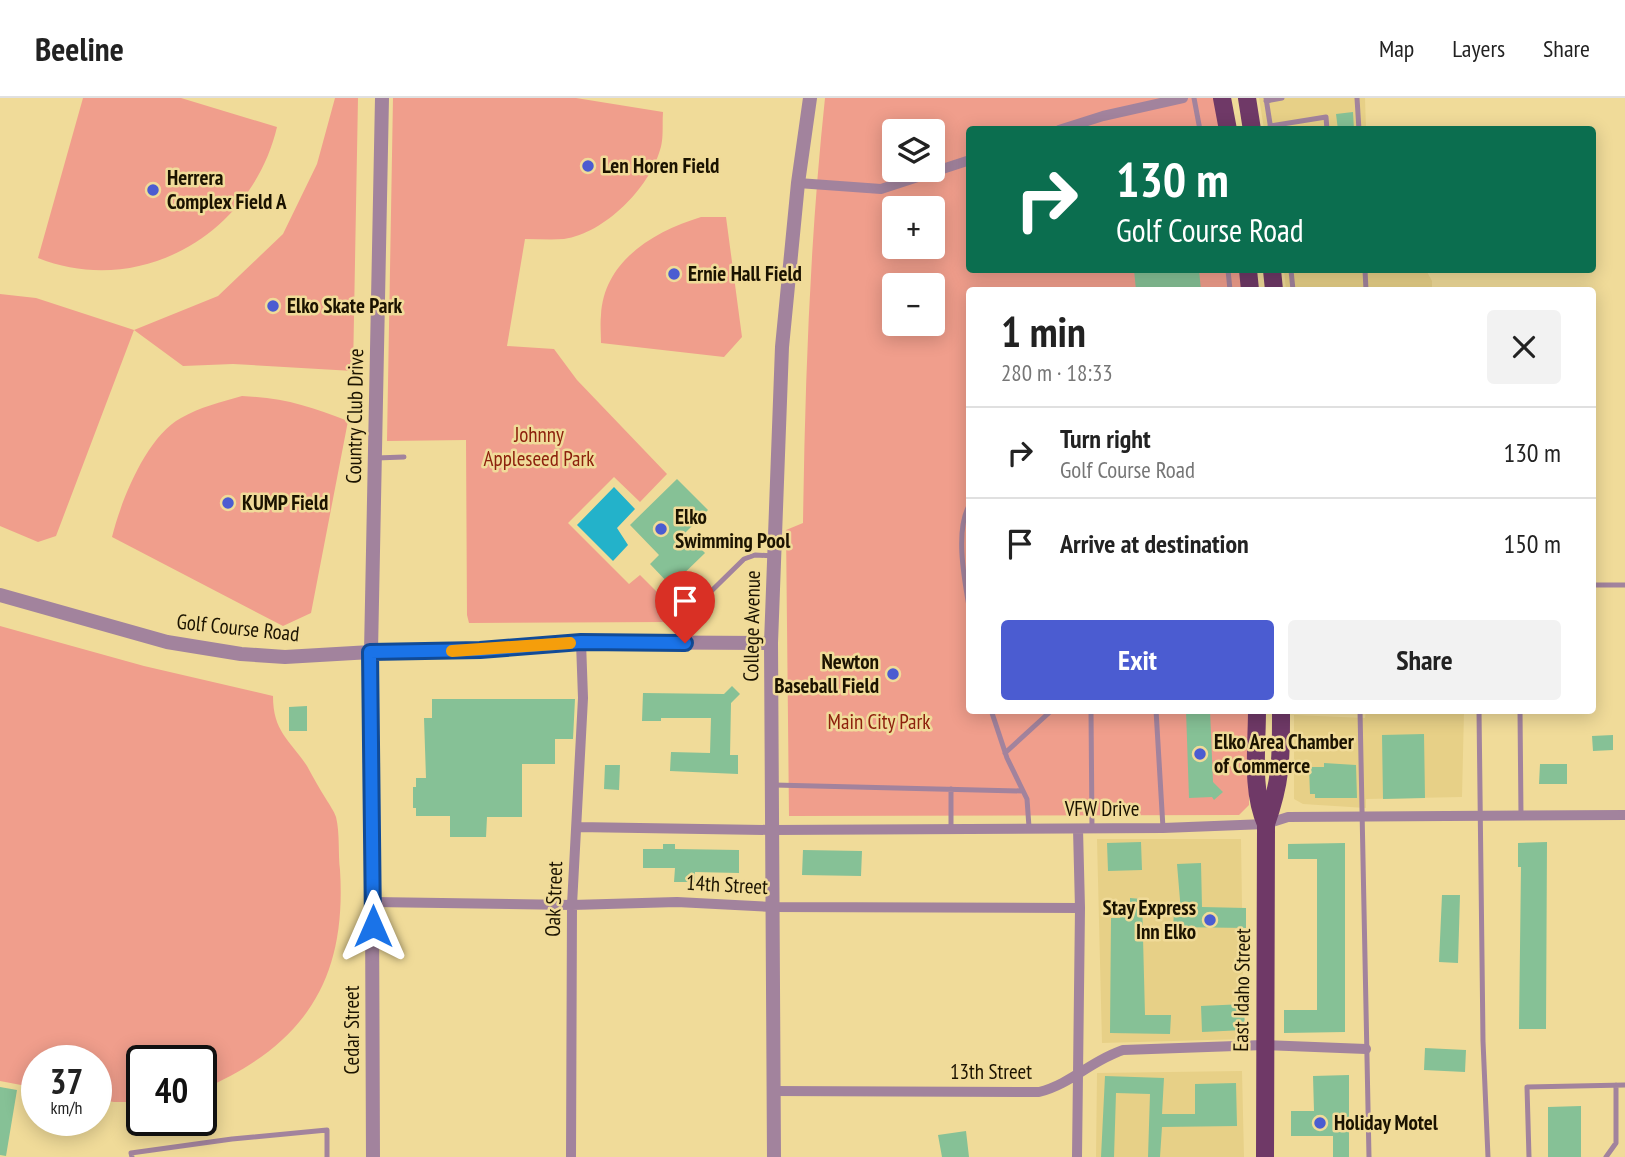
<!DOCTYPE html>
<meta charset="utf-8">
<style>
:root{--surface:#fff;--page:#f2f2f2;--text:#222;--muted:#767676;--line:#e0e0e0;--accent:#4b5cd1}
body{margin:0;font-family:"PT Sans Narrow",sans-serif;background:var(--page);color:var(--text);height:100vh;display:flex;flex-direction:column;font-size:26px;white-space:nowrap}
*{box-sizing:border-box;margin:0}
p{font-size:23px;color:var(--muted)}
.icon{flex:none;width:38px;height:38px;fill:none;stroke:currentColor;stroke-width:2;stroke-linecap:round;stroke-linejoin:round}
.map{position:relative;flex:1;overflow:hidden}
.details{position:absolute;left:966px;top:189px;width:630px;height:427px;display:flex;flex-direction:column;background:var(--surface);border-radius:7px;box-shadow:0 4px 18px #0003}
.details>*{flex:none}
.top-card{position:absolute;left:966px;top:28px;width:630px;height:147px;border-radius:7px;box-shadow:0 4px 18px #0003;background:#0b6e4f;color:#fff;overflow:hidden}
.controls{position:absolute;left:882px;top:21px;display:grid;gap:14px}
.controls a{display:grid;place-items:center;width:63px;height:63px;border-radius:7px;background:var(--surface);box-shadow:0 4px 18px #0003;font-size:35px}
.speed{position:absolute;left:21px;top:947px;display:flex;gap:14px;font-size:35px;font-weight:700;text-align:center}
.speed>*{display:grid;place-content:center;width:91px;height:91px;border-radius:50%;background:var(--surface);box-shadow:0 4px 18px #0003;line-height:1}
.speed small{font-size:18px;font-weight:400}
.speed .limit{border:4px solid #111;border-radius:10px;background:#fff;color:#111}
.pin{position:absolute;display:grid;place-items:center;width:60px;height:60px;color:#fff;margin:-72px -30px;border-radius:50% 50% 50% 0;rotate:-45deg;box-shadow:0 0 7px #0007}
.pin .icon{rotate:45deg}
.me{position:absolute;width:77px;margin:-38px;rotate:0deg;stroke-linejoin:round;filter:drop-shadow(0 0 5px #0008)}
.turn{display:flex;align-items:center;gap:24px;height:147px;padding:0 35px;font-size:32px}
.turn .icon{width:91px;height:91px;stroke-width:2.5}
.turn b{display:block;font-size:49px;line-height:60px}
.round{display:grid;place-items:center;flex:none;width:74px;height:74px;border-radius:7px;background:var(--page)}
.head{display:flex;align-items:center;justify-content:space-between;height:119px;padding:0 35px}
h1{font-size:42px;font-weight:800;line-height:52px}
.primary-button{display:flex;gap:14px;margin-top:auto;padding:14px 35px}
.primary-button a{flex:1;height:80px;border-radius:7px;background:var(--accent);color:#fff;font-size:28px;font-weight:800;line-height:80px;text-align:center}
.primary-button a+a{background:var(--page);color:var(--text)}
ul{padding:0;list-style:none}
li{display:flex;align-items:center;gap:21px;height:91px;padding:0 35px;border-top:2px solid var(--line)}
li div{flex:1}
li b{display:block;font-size:26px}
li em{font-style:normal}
header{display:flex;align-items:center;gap:42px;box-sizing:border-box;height:98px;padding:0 35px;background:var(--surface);border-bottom:2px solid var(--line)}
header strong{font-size:33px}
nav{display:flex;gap:38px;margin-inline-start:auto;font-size:24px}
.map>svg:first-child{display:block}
.built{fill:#e7d087}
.green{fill:#f09e8c;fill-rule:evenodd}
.water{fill:#23b2ca}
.building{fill:#86c196}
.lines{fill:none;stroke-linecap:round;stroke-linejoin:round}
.service{stroke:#a2839d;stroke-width:5}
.minor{stroke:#a2839d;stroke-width:10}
.tertiary{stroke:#a2839d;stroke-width:14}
.primary{stroke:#6f3967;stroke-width:18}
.route-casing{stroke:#114b97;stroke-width:18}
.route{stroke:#1a73e8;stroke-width:12}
.slow{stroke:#f59e0b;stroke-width:12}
.poi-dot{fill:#4b5cd1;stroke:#f0db99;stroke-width:2.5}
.labels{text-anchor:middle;stroke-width:5;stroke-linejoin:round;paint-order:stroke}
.poi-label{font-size:21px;font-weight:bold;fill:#1b1300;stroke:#f0db99;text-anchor:start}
.street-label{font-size:21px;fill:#1b1300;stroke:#f0db99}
.park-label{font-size:21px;fill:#8d210d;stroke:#f0db99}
</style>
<header>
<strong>Beeline</strong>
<nav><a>Map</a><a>Layers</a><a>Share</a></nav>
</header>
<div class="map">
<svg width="1625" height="1059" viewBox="0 0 1625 1059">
<rect width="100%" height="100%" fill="#f0db99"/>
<path class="built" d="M1259,0H1365L1366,31H1264Z
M1284,172H1426L1432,183V192H1286Z
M1366,613H1464L1462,699L1366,701V710L1303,706L1294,701V617L1365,620Z
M1097,741H1241L1244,941L1102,945Z
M1242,973L1244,1059H1096L1097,975Z"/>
<path class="green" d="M83,0H181L277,29C252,135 141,201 38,160Z
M335,0H358L353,273L233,266L183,268L134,232L56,438L38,444L0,428V196L36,200L134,232L218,198L283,136L317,66Z
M393,0H576L663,14C662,26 664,41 660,52C649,90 605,135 564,141C551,142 538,141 525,141L507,248L554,251L577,282L667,376L640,404L614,379L568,425L629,486L640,477L669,506V524L469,525L467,517L466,342L387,343Z
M825,0H1217L1221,31L970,32V172H1240L1242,192H970V612L1249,613V707L1239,717L789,718L786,432L803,425C805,283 810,141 825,0ZM894,33H933V72H894ZM894,110H933V149H894ZM894,187H933V226H894Z
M701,119H726L742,239L724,259L601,245C601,236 600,226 601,217C604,162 655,133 701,119Z
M242,298C284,300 310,308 348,323L311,515L283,528L112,439C121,403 146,339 181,320C200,309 221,304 242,298Z
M0,528L144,568L273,598C273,634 290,642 307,668C313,679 319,690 326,701C329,706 334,713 336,719C340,735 338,756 340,772C347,884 303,948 201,992V962H142V1004H114L96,1001V962H37V990L0,983Z"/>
<path class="water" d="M614,389L635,411L617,430L628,447L613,463L577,427Z"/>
<path class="building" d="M1353,14L1354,32H1338L1336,16Z
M1134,172H1199L1201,192H1136Z
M677,381L708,412L685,435L705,455L671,488L650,466L659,457L630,427Z
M732,588L740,596L731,605L730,657H738V676L670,673L671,654L710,655L711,620H661V623H642L643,595L724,596Z
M432,601H575L573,641H555V666H522V719H487L486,739H450V718H416V710H413V689H416V680H426L424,620H432Z
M307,608V633H289V609Z
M1186,612H1210L1213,684L1223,694L1214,702L1212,699L1189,700Z
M1424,636L1425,700L1383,701L1382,637Z
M1613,637V652L1593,653L1592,638Z
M1324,665L1356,667L1357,700H1315V696H1310L1309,669H1324Z
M1540,666H1567V686H1539Z
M605,667H620L619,692L604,691Z
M1141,744L1142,772L1108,773L1107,745Z
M1547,744L1546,931H1519L1521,769H1518V745Z
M1345,745V934L1284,935V912H1317V761H1288V746Z
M663,746H675V751L739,752V775L695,774V784H674L675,770H643V751H663Z
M803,752L862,753L861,778L802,777Z
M1201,765L1202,809L1246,810V830L1173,829L1174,814H1181L1177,766Z
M1442,797H1460L1458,865L1439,864Z
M1130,800L1142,801L1145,917H1171L1170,936L1110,935L1111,820H1120V813H1130Z
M1244,906L1245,932L1202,934L1201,908Z
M1425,950L1466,952L1465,974L1424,972Z
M1349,977V1059H1333V1038H1291V1013H1314L1313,978Z
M1105,978L1164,980L1162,1016H1195V986L1236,985L1237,1028L1162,1029L1160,1059H1148L1150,996L1116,995L1114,1059H1101Z
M0,989L17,992L6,1058L0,1057Z
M1581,1008V1059H1548V1009Z
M966,1033L969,1059H942L938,1037Z"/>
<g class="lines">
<path class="service" d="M1194,0L1200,32
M1266,0L1271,32
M1357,0L1359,32
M1266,3L1282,0
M1270,28L1326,19L1327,32
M1228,172L1230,192
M1291,172L1293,192
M1365,172L1366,192
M376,360L404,359
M970,406C954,432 965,485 970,514
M1592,487H1625
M686,541L693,511L744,461L755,457L774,458
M991,612L1007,660L1027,701L1029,729
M1091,612L1092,730
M1156,612L1163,730
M1360,612L1369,1059
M1479,612L1483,943L1488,1059
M1520,612L1521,718
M1005,655L1052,612
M774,687L1023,693
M951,691V730
M132,1059L131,1055L232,1041L327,1032V1059
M1529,1059L1527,989L1625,987
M1606,1059L1616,1045V987"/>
<path class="minor" d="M1059,32L1103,18L1183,0
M798,85L881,91L970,62
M577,729L772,732L1163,730L1266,726L1288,719L1625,717
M373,804L572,807L677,804L772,809L1080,810
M773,993L1039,994C1071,986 1092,962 1123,952L1264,947L1366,951
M571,1059L572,807L583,600L581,544
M1077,1059L1080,810L1078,731"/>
<path class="tertiary" d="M0,497L167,544L241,556L285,559L371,554L479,552L581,544L771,545
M373,1059L371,554L382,0
M774,1059L771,545L782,249L798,85L810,0"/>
<path class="primary" d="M1222,0L1228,32
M1247,0L1252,32
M1248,172L1250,192
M1272,172L1274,192
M1257,612C1257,650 1251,692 1266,726
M1265,1059L1266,726C1282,681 1281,659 1281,612"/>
</g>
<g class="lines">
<defs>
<path id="route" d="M373,828L370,554L480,552L581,544L685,545"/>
</defs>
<use href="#route" class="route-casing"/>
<use href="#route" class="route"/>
<path class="slow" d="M452,553L570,545"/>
</g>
<g class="poi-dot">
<circle cx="588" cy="68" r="7"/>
<circle cx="153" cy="92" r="7"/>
<circle cx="674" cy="176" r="7"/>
<circle cx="273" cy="208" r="7"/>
<circle cx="228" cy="405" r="7"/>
<circle cx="661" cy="431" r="7"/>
<circle cx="893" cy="576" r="7"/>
<circle cx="1200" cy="656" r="7"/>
<circle cx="1210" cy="822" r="7"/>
<circle cx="1320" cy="1025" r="7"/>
</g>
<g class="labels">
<g class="poi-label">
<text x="602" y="75">Len Horen Field</text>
<text x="167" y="87">Herrera<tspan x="167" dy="24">Complex Field A</tspan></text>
<text x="688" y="183">Ernie Hall Field</text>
<text x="287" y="215">Elko Skate Park</text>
<text x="242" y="412">KUMP Field</text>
<text x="675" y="426">Elko<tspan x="675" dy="24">Swimming Pool</tspan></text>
<text x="879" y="571" text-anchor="end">Newton<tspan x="879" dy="24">Baseball Field</tspan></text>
<text x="1214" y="651">Elko Area Chamber<tspan x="1214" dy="24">of Commerce</tspan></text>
<text x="1196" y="817" text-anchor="end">Stay Express<tspan x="1196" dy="24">Inn Elko</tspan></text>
<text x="1334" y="1032">Holiday Motel</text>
</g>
<g class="street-label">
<text transform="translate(355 318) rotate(-89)" y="7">Country Club Drive</text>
<text transform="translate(752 528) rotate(-89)" y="7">College Avenue</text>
<text transform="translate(238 530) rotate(6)" y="7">Golf Course Road</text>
<text x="1102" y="718">VFW Drive</text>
<text transform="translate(727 787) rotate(3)" y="7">14th Street</text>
<text transform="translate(554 801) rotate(-88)" y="7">Oak Street</text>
<text transform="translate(1242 892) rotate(-89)" y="7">East Idaho Street</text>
<text transform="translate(352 932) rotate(-90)" y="7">Cedar Street</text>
<text x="991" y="981">13th Street</text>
</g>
<g class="park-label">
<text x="539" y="344">Johnny<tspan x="539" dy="24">Appleseed Park</tspan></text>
<text x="879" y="631">Main City Park</text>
</g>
</g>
</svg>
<div class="controls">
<a><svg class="icon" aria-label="layers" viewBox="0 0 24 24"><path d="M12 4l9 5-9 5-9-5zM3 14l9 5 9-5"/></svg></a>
<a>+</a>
<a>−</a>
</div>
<div class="speed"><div>37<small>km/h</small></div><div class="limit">40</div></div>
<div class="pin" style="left:685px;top:545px;background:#d93025"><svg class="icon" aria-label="arrive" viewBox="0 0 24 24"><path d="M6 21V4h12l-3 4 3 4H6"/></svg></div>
<svg class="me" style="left:373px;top:828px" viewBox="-20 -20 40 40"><path d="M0-17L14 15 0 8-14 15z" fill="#1a73e8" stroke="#fff" stroke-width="4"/></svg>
<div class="top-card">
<div class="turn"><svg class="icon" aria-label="right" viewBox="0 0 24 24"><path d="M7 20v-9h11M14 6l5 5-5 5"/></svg><div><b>130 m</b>Golf Course Road</div></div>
</div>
<section class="details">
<div class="head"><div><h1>1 min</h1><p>280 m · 18:33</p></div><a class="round"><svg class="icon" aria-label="close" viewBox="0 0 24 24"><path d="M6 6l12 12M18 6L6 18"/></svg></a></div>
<ul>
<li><svg class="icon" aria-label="right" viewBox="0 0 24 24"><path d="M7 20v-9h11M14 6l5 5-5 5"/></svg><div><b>Turn right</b><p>Golf Course Road</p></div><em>130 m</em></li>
<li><svg class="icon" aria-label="arrive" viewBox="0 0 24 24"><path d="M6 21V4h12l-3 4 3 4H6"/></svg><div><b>Arrive at destination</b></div><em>150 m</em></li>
</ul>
<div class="primary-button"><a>Exit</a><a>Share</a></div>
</section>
</div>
